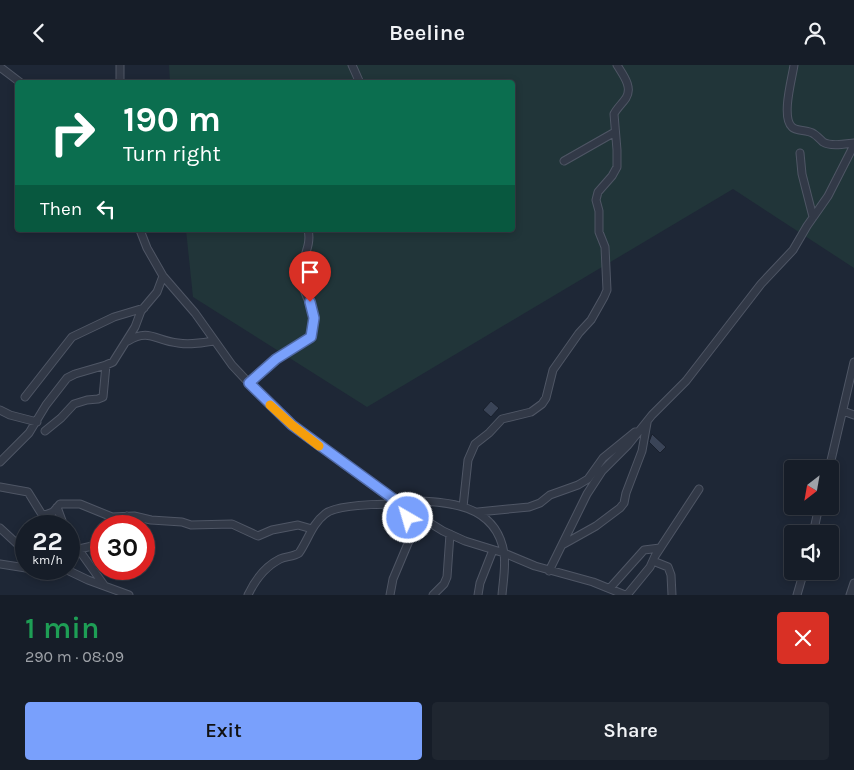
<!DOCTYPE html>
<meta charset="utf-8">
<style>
:root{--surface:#161d28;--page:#1f2630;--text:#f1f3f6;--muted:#9ea2a8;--line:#353b45;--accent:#79a0fc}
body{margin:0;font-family:Karla,sans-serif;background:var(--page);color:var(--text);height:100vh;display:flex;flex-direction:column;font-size:19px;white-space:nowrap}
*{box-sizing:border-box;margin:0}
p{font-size:16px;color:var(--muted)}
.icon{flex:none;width:28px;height:28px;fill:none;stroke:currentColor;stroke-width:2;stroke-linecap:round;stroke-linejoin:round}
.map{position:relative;height:530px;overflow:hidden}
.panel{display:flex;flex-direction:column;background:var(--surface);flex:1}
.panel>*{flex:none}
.banner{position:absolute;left:15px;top:15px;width:500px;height:152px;border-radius:5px;box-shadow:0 2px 8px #0003,0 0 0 1px var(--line);background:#0b6e4f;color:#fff;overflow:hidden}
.needle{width:32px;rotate:211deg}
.controls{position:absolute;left:784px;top:395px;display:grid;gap:10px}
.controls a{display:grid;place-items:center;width:55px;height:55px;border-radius:5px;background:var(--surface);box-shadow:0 2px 8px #0003,0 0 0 1px var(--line);font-size:25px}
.speed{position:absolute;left:15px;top:450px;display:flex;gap:10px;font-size:25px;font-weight:700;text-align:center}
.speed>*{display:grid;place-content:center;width:65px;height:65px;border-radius:50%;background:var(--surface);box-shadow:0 2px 8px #0003,0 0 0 1px var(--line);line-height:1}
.speed small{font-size:12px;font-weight:400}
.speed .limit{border:8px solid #d22;background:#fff;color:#111}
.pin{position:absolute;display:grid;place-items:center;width:42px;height:42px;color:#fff;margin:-51px -21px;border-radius:50% 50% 50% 0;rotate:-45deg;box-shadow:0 0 5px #0007}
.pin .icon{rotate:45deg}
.me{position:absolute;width:55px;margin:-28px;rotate:322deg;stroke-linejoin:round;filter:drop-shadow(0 0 4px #0008)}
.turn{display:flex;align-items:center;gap:18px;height:105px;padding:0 25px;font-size:22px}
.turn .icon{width:65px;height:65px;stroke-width:2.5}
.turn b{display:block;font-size:35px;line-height:42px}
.then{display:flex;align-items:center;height:48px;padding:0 25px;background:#0003;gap:10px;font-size:19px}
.round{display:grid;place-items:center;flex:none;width:52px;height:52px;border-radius:5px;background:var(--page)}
.overview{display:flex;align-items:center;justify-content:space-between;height:85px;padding:0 25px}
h1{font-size:30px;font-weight:600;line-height:38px;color:#1e9e55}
.cta{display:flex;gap:10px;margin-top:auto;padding:10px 25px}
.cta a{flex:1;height:58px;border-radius:5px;background:var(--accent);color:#111;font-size:20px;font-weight:600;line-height:58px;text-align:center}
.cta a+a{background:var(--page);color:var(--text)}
header{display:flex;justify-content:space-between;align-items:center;height:65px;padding:0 25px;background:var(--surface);font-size:22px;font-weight:600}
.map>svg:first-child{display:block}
.green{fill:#213539}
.building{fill:#3a4457;stroke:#19202d}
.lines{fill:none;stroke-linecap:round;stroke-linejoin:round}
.minor-casing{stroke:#4f5665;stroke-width:9}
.minor{stroke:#323947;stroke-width:7}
.route-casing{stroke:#4f68a4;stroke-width:12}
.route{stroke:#79a0fc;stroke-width:9}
.slow{stroke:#f59e0b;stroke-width:9}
</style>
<header><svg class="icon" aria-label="back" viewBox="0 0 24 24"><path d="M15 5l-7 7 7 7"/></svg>Beeline<svg class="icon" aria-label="person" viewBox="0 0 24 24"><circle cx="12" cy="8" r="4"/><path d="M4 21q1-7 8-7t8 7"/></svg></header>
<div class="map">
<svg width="854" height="530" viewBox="0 0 854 530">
<rect width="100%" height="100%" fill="#1e2736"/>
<path class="green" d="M169,0H854V203L733,124L367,342L193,232L186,165H512V18L170,17Z"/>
<path class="building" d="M491,336L499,343L491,352L483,345Z
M652,369L666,382L660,388L649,377Z"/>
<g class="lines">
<defs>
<path id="minor" d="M352,0L360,18
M794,0C792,14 781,52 792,62C797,67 807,64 814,69C817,71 820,74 823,77C831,82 845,79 854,78
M0,2L21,18
M120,18V0
M800,88L802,109L813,152
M564,96L615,67
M140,165L147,183L163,211L195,248L232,300L260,330L292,361L393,435L443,466L465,476L504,488L535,501L593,517L625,530
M128,276C149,263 156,276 178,278C191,280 201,278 214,276
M249,318L276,294L311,272C320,243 300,230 301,207C302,193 312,180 308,165
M25,332L72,272L114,252L144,243
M0,345L10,350L37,357
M843,346L854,350
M45,366L61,353L74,339L87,335L98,334L103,332L106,300
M0,397L29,368L46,340L67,313L75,309L106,300L113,297L135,262L141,246L157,227L163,211
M829,404L854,297
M0,422L28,427L41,448L45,450L53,447L60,439H80L112,452L134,451L151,455L182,457L191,460L232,459L258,471L272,465L298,460L312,464
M394,435C437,437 495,433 504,488C506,501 503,517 502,530
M57,442L64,461
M463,442L468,395L475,379L489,368L502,354L531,347L542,339L546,333L553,305L579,268L591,255L604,232L607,225L605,182L599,167V146L596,135L598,127L612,111L617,102V85L614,49C617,43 622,39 626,33C633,22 623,10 617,0
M478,447L529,442L540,438L550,430L578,420L588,414L603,393L635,367
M120,461L127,451
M0,463L26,487
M813,469L819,441
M69,471L104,520
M562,480L596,461L620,443L624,438L626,428L642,386L647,358
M79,484L101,479
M653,496L668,502L671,510L672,530
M0,499L26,503
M65,504L88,515L129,530
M549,506L587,429L602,406L628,380L652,350L686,316L761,219L793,185L807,161L828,131L854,80
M610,523L644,485L660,483
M248,530C255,515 264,502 280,494C286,491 293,492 299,488C308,475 312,459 325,449C337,439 382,439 398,439
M390,530L393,514L409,476L406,443
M433,530L444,519L447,512L450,469
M478,530L480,518L493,485
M627,530L650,502L655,491L699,424
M797,530L804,506
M850,530L854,518"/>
</defs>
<use href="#minor" class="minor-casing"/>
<use href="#minor" class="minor"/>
</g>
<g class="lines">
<defs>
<path id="route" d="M310,237L314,253L311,272L276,294L249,318L292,360L406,443L408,453"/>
</defs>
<use href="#route" class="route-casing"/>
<use href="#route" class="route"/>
<path class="slow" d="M270,340L292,360L319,381"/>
</g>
</svg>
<div class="controls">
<a><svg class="needle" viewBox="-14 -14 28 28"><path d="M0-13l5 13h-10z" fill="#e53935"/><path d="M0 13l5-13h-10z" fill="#9ea2a8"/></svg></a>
<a><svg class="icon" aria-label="sound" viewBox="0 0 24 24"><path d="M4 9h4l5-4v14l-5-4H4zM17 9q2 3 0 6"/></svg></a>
</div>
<div class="speed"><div>22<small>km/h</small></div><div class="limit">30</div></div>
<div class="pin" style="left:310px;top:237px;background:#d93025"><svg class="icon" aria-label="arrive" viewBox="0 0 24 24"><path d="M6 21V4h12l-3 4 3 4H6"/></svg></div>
<svg class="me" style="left:408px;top:453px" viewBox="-20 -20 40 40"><circle r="17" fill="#79a0fc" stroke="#fff" stroke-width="3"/><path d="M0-11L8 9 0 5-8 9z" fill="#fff"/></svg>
<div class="banner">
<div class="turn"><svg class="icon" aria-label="right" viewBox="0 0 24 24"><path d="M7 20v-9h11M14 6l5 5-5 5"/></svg><div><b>190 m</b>Turn right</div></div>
<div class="then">Then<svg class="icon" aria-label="left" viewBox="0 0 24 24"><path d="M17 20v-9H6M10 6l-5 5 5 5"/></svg></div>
</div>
</div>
<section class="panel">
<div class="overview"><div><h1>1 min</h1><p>290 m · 08:09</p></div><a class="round" style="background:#d93025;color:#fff"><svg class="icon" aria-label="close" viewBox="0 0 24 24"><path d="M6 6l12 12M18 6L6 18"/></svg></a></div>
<div class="cta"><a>Exit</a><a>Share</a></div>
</section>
